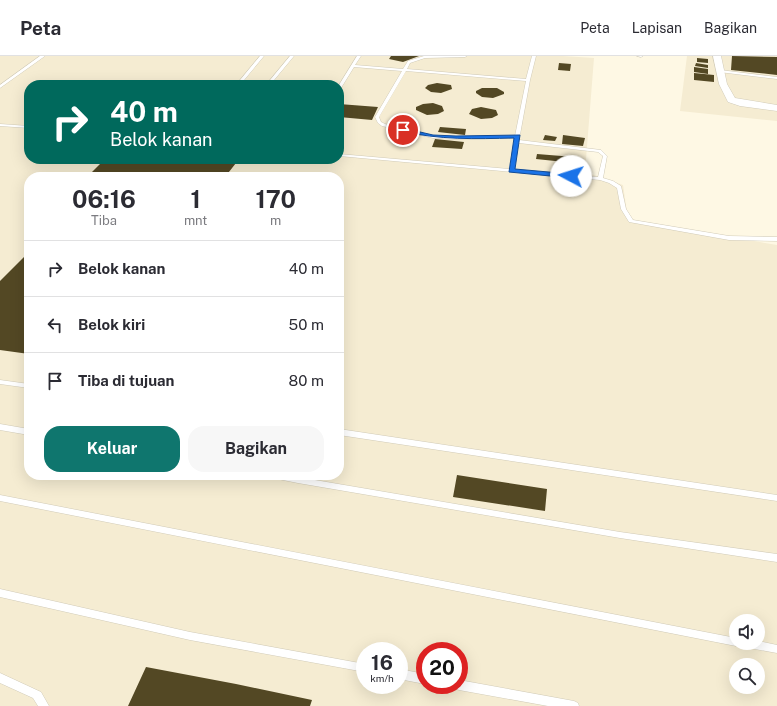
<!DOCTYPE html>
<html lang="id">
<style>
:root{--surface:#fff;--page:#f7f7f7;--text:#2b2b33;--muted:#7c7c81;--line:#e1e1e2;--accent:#0f766e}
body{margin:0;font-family:"Public Sans",sans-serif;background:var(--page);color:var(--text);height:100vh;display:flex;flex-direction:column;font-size:15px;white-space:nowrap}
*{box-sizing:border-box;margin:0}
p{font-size:13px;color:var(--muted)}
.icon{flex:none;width:22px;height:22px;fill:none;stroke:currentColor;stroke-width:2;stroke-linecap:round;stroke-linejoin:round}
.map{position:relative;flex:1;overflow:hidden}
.side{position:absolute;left:24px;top:116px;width:320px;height:308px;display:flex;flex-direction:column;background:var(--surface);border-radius:16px;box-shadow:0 4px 16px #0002}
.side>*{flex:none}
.guide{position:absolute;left:24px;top:24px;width:320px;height:84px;border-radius:16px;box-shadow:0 4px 16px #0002;background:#00695c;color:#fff;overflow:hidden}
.tools{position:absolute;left:729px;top:558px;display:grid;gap:8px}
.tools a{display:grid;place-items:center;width:36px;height:36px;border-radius:50%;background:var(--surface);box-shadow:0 4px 16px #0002;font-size:20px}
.speed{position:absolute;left:356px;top:586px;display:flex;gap:8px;font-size:20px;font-weight:700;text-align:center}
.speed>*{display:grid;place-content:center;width:52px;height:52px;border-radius:50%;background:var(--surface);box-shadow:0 4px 16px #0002;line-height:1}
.speed small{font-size:10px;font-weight:400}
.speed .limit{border:6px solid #d22;background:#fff;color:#111}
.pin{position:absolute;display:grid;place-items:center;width:34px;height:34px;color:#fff;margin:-17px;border:2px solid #fff;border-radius:50%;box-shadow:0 1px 4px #0007}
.me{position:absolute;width:44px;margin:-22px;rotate:275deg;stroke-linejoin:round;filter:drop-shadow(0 0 3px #0008)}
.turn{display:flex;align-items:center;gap:14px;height:84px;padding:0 20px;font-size:18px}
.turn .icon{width:52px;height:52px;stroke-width:2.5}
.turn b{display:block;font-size:28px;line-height:34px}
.eta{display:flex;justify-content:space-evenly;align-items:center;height:68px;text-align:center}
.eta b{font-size:24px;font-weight:700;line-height:28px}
.cta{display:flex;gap:8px;margin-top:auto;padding:8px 20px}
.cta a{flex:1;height:46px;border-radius:16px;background:var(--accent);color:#fff;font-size:16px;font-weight:700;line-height:46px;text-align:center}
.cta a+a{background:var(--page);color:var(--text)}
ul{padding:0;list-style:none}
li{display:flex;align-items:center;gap:12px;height:56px;padding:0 20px;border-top:1px solid var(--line)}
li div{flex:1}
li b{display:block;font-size:15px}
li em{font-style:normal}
header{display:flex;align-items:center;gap:24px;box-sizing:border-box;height:56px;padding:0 20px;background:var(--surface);border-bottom:1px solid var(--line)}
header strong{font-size:19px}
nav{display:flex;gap:22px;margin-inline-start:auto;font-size:14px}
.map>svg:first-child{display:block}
.built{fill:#f5ecd2;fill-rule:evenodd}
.building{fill:#534824}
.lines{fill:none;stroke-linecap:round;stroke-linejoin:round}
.service-casing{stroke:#d1cbb8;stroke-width:1}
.minor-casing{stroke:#d1cbb8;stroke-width:1}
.service{fill:#fff;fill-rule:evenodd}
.minor{fill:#fff;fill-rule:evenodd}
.route{fill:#1a73e8;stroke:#114b97}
</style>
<header>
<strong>Peta</strong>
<nav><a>Peta</a><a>Lapisan</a><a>Bagikan</a></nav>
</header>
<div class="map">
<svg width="777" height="650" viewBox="0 0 777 650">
<rect width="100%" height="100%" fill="#fef8e4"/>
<path class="built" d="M0,0H563L594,2L585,116L623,129L628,163L777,189V650H0ZM29,29H339V103H29ZM29,121H339V419H29ZM736,565H758V587H736ZM365,595H399V629H365ZM425,595H459V629H425ZM736,609H758V631H736Z
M687,0H777V65L680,55Z"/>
<path class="building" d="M391,0H419L403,6L389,3Z
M732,0L777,1V19L731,14Z
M697,2L708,3V7L697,6Z
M559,7L571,8L570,15L558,14Z
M696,7L708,9V12L695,10Z
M694,11L708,13V18L694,16Z
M694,17L714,19V26L694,24Z
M437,27L451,29L452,33L441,37L431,36L425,32L428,29Z
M482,32H497L504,36V38L493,42L482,41L476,37V35Z
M433,47L442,50L444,55L438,58L427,59L416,54V51L423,48Z
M339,48L378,51L372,64L339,61Z
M481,51L496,54L498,59L492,62L481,63L469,58L472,53Z
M440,71L466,73L465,79L438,76Z
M545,79L557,81L555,85L543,84Z
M563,79L585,82L583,90L562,88Z
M435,83L464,86L462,93L432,91Z
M537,98L574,101V107L536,103Z
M105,103H197L236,107L225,121H87Z
M29,196V298L0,294V225Z
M457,419L547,433L545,455L453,441Z
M146,611L236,628L312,644L310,650H128Z"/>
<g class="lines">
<defs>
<path id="service" d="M40,0H45L0,32V29Z
M260,0H264L240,29H236Z
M290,0H294L270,29H266Z
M357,0H361L355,9L403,13L408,5L424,0H467L465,1L425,2L410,7L407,13L526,23L532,0H536L530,24L519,84L601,94L607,100L603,122L613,125L621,130L626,153L633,164L729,180L777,181V185L729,184L629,166L621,153L617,132L609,127L600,124L339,100V98L509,113L515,82L457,83L433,82L382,70L378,67L375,61L402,15L354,11L341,32L339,33V29ZM406,15L526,25L515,80L457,81L433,80L385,68L381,66L379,61ZM519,87L598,96L603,100L598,121L514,114Z
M637,0H643L641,1Z
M720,14L777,21V23L719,16V14Z
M0,68L29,70V72L0,70Z
M0,324L29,328V332L0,328Z
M0,368L29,373V379L0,374Z
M339,373L777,439V445L339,379Z
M269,419H288L295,421L296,419H304L303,422L620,476L777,498V506L620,482L298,427L273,422L270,421Z
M0,439L736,582V587H758V585L777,589V597L744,591L741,590L740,588L736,590L0,445Z
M0,533L190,576L365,608V616L190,584L0,541Z
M399,613L425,618V628L399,623Z
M0,617L41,636L49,650H38L33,642L0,627Z
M459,624L574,645L578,647L579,650H548L459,634L455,632L454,629H459Z"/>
<path id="minor" d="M713,0H721L727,28L735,42L777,49V55L740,50L728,46L719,28Z"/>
</defs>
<use href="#service" class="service-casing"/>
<use href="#minor" class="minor-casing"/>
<use href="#service" class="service"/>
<use href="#minor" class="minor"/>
</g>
<path class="route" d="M403,72L433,79L456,80L520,79L515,113L571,118L574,120L571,122L509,116L514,82C475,83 439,84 401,75L400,74Z"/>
</svg>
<div class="tools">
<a><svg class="icon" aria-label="sound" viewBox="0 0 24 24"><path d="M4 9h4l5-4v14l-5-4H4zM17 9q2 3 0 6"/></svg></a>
<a><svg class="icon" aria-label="search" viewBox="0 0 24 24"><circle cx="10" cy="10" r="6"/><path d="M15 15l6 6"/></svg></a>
</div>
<div class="speed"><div>16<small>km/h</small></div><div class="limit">20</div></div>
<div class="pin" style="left:403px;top:74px;background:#d93025"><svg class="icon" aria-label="arrive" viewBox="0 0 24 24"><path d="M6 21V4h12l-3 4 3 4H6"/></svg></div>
<svg class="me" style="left:571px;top:120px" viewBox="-20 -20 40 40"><circle r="19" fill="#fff"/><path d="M0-13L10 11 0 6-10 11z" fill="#1a73e8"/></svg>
<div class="guide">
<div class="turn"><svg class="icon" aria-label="right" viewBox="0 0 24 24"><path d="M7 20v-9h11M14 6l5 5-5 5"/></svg><div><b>40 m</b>Belok kanan</div></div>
</div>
<section class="side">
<div class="eta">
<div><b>06:16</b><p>Tiba</p></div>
<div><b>1</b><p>mnt</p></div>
<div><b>170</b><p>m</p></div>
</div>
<ul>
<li><svg class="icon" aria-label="right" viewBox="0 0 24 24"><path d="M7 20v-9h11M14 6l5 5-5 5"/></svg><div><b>Belok kanan</b></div><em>40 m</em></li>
<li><svg class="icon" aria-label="left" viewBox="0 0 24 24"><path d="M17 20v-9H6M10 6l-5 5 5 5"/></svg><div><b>Belok kiri</b></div><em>50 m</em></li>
<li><svg class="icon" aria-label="arrive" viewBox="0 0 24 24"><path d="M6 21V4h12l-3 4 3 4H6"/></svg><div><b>Tiba di tujuan</b></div><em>80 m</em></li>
</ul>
<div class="cta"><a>Keluar</a><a>Bagikan</a></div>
</section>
</div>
